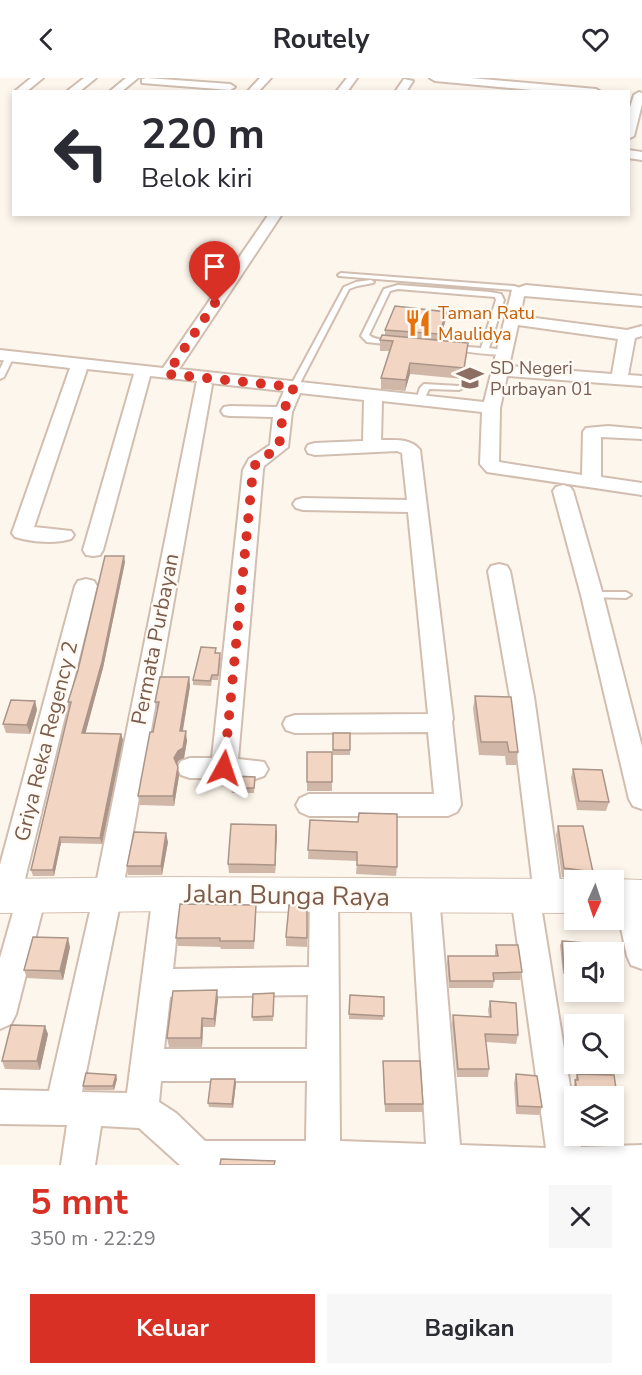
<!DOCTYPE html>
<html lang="id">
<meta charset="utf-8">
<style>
:root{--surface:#fff;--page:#f7f7f7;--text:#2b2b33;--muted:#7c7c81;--accent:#d93025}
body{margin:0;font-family:"Nunito Sans",sans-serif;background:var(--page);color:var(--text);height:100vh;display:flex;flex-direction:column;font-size:22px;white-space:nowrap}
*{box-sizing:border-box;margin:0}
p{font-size:20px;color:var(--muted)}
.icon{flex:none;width:33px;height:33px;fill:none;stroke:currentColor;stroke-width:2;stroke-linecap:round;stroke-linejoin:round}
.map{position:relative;height:1087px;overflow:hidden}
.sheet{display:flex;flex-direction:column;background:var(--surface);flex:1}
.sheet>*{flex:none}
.top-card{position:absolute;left:12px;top:12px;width:618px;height:126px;border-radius:0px;box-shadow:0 3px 9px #0003;background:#fff;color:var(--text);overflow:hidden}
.needle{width:39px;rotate:183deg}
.tools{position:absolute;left:564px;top:792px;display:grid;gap:12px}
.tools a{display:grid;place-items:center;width:60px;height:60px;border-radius:0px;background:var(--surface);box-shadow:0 3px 9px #0003;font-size:30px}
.pin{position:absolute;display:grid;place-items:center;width:51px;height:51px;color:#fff;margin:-62px -26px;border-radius:50% 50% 50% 0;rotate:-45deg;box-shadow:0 0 6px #0007}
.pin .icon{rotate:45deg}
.me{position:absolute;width:66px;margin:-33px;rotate:5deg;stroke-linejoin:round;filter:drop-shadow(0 0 4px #0008)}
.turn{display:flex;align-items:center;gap:21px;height:126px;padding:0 30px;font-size:27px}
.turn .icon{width:78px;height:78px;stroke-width:2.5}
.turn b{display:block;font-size:42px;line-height:51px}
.round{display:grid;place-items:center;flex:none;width:63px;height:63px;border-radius:0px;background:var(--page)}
.overview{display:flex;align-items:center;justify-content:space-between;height:102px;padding:0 30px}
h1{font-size:36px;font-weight:700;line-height:45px;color:var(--accent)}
.cta{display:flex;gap:12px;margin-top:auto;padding:12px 30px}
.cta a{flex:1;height:69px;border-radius:0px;background:var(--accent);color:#fff;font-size:24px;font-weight:700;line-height:69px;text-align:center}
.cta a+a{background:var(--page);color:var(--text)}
header{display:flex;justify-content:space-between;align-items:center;height:78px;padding:0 30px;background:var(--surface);font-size:27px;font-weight:700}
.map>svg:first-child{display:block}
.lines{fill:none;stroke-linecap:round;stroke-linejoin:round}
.service-casing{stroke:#d1beb0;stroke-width:4}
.minor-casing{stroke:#d1beb0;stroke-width:4}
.secondary-casing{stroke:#d6c0b0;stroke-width:2}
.service{fill:#fff;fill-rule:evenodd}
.minor{fill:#fff;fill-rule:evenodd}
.secondary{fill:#fff;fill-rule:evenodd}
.wall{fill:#d1b7a8}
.shaded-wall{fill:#aa9588}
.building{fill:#f3d5c3;stroke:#aa9588;stroke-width:1.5}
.route{stroke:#d93025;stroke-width:10;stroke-dasharray:0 18}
.labels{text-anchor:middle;stroke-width:4.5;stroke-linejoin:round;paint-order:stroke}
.far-food-label{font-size:18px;fill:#c56008;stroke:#fffaf3;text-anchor:start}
.far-education-label{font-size:18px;fill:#785e54;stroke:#fffaf3;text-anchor:start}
.street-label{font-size:21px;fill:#7a5c4d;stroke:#fffaf3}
.near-street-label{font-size:26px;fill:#7a5c4d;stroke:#fffaf3}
</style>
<header><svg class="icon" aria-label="back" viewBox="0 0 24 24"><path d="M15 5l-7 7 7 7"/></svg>Routely<svg class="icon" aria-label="heart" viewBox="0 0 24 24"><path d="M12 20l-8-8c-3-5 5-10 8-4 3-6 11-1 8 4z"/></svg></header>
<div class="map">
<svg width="642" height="1087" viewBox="0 0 642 1087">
<rect width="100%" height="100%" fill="#fdf6ec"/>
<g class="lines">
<defs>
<path id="service" d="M341,195L514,208L526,212L522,214L514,212L339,198L338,197Z
M371,202L374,204L373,205L357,208L349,211L298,309L297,311H291L290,309L344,209L356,204Z
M398,207L490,214L501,216L504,222L489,270L504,272L508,274C498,280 467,273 454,272L450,270L454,268L481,270L496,222L495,219L398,211L390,213L369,257C377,264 389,260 398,265L394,267L367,264L361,258L384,211Z
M7,276H10L14,278L4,299L0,301V291Z
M424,306L459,308L463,310L459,312L429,311L423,324H417L416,322L420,310Z
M592,514H626L631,517L626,520L588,519L587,517Z"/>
<path id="minor" d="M31,0H43L26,14H14Z
M84,0H96L79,14H66Z
M126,0H138L121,14H109Z
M147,0L230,6L235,9L230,12L142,5V1Z
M260,0H271L258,14H247Z
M347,0H357L347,14H336Z
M430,0H471L596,11L601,14H554L435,3Z
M404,1L413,3L406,14H395Z
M639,14L642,15V26L634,58L628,61V36L634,17Z
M628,72L642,74V82L628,80Z
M269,136H282L179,291L484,324L512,212L526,207L642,218V228L524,218L520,238L627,252L642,248V258L635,260L628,297L642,298V308L507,298L500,330L499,384L582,397L583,354L586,350L608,348L642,351V361L601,359V399L642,405V417L487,394L480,386L482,334L382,323L381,362C395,362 411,360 420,372L453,641L452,644L461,727L457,734L448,738H309L300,734L296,727L300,720L309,716H434L428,654L295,655L286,652L283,646L286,640L295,637L428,636L408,434L303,432L296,430L293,426L296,422L303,420L407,422L402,375L397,373L315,377L308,375L306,371L308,367L315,365L363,363L364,322L300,315L292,334L288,369L264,388L263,392L238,681L264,684L268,691L264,698L255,701L190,700L181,697L177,690L181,683L190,680H212L243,392L249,381L270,367L273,339L230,338L224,337L221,333L224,329L230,328L277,329L284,313L210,305L212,307L122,816L82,1014L127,1015L153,816L157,807L167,804L177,807L181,816L173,891L309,889L310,817L314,808L324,805L334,808L338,817L340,1063L426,1066L411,818L415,809L425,806L435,809L439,818L460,1067L546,1070L511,818L515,809L525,806L533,808L510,619L488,493L491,488L499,486L507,488L510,493L534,619L562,818L558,827L548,830L541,828L574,1033V1058H579L581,1069L642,1067V1087H180L139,1050L101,1048L95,1087H61L67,1047L0,1046V1012L49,1013L94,816L197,303L150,298L103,472L100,477L93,478L86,477L83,472L134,296L87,291L34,449L71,453L74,457L71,461C55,466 31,464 15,459L12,455L70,290L0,282V272L163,290ZM518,247L618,261L612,296L509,288ZM308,917L307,971H164L170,919ZM161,1003H307L306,1063H205L176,1035L159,1024Z
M563,407L570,409L573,413L603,517L642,669V731L633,728L629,721L581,517L553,413L556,409Z
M86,501L94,503L97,508L23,809L32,806L42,809L46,818L16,936L11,946L0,951V880L15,827L6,830L0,828V787L75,508L78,503Z
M628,806L638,809L642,817V891L631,887L627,878L614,818L618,809Z"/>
<path id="secondary" d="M167,799L574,801L579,802H574V835L167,833L0,835V801Z
M614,801L642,802V836L614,835V802H609Z"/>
</defs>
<use href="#service" class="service-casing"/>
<use href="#minor" class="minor-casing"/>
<use href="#secondary" class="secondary-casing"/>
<use href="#service" class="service"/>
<use href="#minor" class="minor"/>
<use href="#secondary" class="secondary"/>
</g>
<path class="wall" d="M446,241L439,262L467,276L463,301L410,296L405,313L381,311V300L389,273H380V262L385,258V252Z
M125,484L103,590L85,655L121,656L123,662L102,766L61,765L54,798H33L31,792L69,630L68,624Z
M217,575L221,580L218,602H212L211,608L193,607V602Z
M189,599L190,608L183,653L187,663L184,680L179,682L177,686L179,698L174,728L140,727L138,718L157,633L155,624Z
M475,618L518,674L516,687H506L505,678L479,677L473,631Z
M35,623L37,632L30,656L6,655L3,646Z
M333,655H350V677H333Z
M307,674H332V713H307Z
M573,691L609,724L606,733L577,732L571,700Z
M255,699L254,715H232L231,710Z
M310,742L397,789L396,798L356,796L357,783L308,781Z
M558,748L593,794L591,802L562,799L556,757Z
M277,756L275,795H229L228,786Z
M168,764L162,797H128L127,788Z
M307,828V869L286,868V859Z
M256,836L254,871H221L220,869L178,868L176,860Z
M562,863L574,874V897L563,896L560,867Z
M496,867L522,894L520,902H494L493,910H449L447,885L448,878H495V874Z
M70,869L63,902L27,900L24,892Z
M274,915L273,943H253L252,939Z
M350,917L384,919L383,942L349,941Z
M218,921L215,949H203L202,969H169L167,960Z
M490,923L518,957L516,966L486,964L489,991L488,999H457L452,946L453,937L489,939L488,932Z
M48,956L40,992L5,991L2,983Z
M383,983L423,1026L422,1034H385L383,992Z
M597,986H614L620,988L618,992L597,990Z
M516,996L542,1029L539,1037L516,1036L514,1005Z
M577,996L614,997L623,1058L620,1065L583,1067L581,1058H614V1018H574V1022L573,1010Z
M117,1001L114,1012H85L83,1008Z
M236,1005L233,1030L209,1029L208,1025Z"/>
<path class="shaded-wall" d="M447,234L446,241L439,264V256Z
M410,285V296L405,313L406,302Z
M124,478L125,484L103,590L84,661L82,655Z
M189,599L190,608L181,662L180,653Z
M35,623L37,632L30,656L27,647Z
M186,653L187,663L184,680L179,682L175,689L174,680Z
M121,656L123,662L102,766L100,760Z
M178,689L179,698L174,728L173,718Z
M276,747L277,756L275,795V787Z
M166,755L168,764L162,797L161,788Z
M60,759L61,765L54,798L53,792Z
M68,860L70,869L63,902L60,893Z
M217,912L218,921L215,949L214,941Z
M202,940L203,949L202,969L201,960Z
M45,948L48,956L40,992L37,983Z
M116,997L117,1001L114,1012L113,1008Z
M235,1001L236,1005L233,1030L232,1026Z"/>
<path class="building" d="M395,228L447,234L439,256L385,252Z
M382,257L468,265L464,290L410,285L406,302L381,300L393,263L380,262Z
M105,478H124L102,584L82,655L121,656L100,760L60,759L53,792H31L71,624H68L78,592Z
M201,569L216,570L215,575H220L218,597H212L210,603L193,602Z
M160,599H189L180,653H186L183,670L178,673L174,680L178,689L173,718H138L150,654H153L159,624H155Z
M475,618L511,619L518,674H509L507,664H481Z
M11,622L35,623L27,647L3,646Z
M333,655H350V672H333Z
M307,674H332V704H307Z
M573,691L602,692L609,724L579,723Z
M233,698L255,699L254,710H231Z
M359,735L397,736V789L357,787V774L308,772L310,742L358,744Z
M231,746L276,747L275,787L228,786Z
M558,748H583L593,794L564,790Z
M134,754L166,755L161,788H127Z
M180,826L256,827L254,863H220V860H176Z
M289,827L307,828V860L286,859Z
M33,859L68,860L60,893L24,892Z
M562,863L585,865L586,874H574V893L564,892Z
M496,867H518L522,894L493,895L494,903H450L448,878H498Z
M217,912L214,941L202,940L201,960H167L173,913Z
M274,915L273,938L252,939L253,916Z
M350,917L384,919V938L349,936Z
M490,923L516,925L518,957L485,956L489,991H458L453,937L491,939Z
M11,947L45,948L37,983H2Z
M614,958H616L620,988L599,986H614Z
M383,983H420L423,1026H385Z
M86,995L116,997L113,1008H83Z
M516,996L537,998L542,1029L518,1028Z
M577,996L614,997L623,1058L586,1059L585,1058H614V1018H578L575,1002H578Z
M211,1001H235L232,1026L208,1025Z
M221,1081L275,1083L274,1087H220Z"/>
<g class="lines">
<path class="route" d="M215,225L167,296L294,309L283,334L279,369L256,385L253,392L224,690"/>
</g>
<defs>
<symbol id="restaurant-bare" viewBox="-9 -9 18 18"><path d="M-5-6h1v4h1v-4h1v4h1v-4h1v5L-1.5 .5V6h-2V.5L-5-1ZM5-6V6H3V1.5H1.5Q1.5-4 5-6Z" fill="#e8710a" stroke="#fffaf3" stroke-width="2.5" paint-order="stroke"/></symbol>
<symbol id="school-bare" viewBox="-9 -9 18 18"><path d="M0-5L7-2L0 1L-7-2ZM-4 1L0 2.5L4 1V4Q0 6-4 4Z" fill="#8d6e63" stroke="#fffaf3" stroke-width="2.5" paint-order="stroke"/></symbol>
</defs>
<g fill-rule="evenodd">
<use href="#restaurant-bare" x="399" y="226" width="38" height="38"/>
<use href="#school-bare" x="451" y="281" width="38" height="38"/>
</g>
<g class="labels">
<g class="far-food-label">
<text x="438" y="241">Taman Ratu<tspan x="438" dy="21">Maulidya</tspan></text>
</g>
<g class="far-education-label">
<text x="490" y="296">SD Negeri<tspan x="490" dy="21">Purbayan 01</tspan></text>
</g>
<g class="street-label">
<text transform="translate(155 561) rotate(-79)" y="7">Permata Purbayan</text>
<text transform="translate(46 663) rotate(-76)" y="7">Griya Reka Regency 2</text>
</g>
<g class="near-street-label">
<text transform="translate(287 817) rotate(1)" y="9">Jalan Bunga Raya</text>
</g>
</g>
</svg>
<div class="tools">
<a><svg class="needle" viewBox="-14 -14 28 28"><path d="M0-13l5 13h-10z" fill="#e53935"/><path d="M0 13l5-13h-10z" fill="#7c7c81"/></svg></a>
<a><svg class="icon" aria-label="sound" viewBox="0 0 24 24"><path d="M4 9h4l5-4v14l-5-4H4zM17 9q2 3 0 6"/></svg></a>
<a><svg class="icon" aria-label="search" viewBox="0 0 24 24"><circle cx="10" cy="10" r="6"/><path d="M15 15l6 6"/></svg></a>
<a><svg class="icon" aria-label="layers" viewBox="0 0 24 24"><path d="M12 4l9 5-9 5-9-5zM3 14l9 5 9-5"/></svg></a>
</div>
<div class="pin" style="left:215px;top:225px;background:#d93025"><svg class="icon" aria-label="arrive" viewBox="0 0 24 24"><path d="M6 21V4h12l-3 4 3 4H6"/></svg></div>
<svg class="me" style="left:224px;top:690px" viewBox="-20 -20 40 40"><path d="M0-17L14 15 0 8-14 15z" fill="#d93025" stroke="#fff" stroke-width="4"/></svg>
<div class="top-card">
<div class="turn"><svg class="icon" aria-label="left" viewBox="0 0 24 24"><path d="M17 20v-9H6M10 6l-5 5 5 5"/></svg><div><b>220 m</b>Belok kiri</div></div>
</div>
</div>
<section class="sheet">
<div class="overview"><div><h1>5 mnt</h1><p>350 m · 22:29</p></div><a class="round"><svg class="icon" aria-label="close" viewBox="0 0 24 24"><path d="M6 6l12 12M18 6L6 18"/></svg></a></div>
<div class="cta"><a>Keluar</a><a>Bagikan</a></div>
</section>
